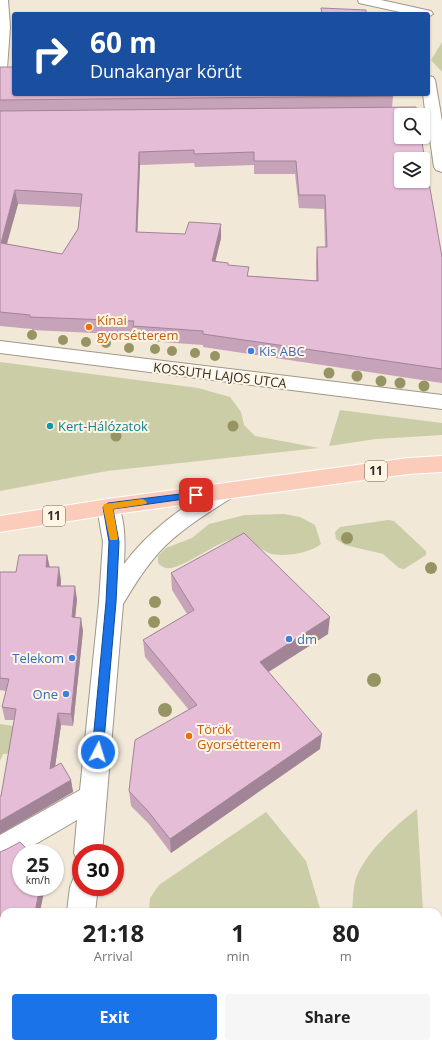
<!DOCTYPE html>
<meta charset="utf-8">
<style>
:root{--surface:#fff;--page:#f6f6f6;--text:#222;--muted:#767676;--accent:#1a73e8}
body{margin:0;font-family:"Open Sans",sans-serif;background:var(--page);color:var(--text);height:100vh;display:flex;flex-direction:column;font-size:15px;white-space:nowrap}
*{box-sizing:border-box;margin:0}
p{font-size:13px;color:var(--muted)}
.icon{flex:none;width:22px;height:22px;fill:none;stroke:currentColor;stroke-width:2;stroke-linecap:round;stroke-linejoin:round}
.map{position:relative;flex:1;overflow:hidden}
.drawer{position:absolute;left:0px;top:908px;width:442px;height:140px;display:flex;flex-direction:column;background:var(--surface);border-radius:12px 12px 0 0;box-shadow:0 1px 3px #0004}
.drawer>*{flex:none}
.banner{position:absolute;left:12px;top:12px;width:418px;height:84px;border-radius:4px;box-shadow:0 1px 3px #0004;background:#1a4fa0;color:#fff;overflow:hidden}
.fabs{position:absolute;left:394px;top:108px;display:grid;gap:8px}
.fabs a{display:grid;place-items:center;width:36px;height:36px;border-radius:4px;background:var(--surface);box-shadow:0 1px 3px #0004;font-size:20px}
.speed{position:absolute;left:12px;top:844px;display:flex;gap:8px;font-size:20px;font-weight:700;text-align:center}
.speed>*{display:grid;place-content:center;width:52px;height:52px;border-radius:50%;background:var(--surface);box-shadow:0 1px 3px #0004;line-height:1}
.speed small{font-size:10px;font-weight:400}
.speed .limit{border:6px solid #d22;background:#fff;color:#111}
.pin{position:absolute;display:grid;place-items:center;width:34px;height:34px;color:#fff;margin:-17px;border-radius:8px;box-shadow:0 2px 6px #0006}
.me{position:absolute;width:44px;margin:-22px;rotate:5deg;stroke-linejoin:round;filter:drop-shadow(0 0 3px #0008)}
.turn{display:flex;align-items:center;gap:14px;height:84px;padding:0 12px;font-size:18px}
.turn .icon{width:52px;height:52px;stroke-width:2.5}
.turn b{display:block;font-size:28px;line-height:34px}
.eta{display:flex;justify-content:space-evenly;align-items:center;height:68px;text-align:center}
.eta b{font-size:24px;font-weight:700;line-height:28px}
.cta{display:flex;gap:8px;margin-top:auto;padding:8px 12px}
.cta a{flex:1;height:46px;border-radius:4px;background:var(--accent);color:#fff;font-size:16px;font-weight:700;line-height:46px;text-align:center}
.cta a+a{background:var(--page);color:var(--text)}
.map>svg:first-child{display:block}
.green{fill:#cacda6}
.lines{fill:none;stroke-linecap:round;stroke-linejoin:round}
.minor-casing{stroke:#9f9787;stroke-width:2}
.major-casing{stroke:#fff;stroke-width:2}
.minor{fill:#fff;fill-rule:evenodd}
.major{fill:#fcccbb;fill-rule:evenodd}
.tree{fill:#979464}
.wall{fill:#c6a3b8;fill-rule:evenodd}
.shaded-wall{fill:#a18496}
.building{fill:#e6bdd6;stroke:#a18496;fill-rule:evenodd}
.route{fill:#1a73e8;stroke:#114b97}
.slow{fill:#f59e0b}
.food-dot{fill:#e8710a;stroke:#fff5e5;stroke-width:1.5}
.shop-dot{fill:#3f7fe0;stroke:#fff5e5;stroke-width:1.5}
.culture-dot{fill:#0f9aa8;stroke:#fff5e5;stroke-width:1.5}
.labels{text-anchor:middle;stroke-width:4;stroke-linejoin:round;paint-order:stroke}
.shield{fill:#fff5e5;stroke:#6e685f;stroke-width:1}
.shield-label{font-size:12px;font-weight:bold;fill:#302c26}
.food-label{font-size:13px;fill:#c56008;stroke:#fff5e5;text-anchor:start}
.shop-label{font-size:13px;fill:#366cbe;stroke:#fff5e5;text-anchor:start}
.street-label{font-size:13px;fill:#302c26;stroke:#fff5e5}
.culture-label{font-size:13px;fill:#0d838f;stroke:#fff5e5;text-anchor:start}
</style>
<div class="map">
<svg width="442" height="1048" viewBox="0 0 442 1048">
<rect width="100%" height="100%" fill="#f1e8d7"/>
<path class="green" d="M442,42V72L431,60Z
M0,362L198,388L230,397L241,412L244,425L255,436L319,448L107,471L0,491Z
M340,410L442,423V435L376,439L329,446Z
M284,514L300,517L315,525L321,544C311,553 281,558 269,553C256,547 247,536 233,539C216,542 180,571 166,568C164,568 160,565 158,563V556L166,548L192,538L209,524L245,515Z
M388,520L394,521L426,551V555L404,569L399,568L383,554L345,545L336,539L335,532L340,527Z
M0,724L39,730L31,752L3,754L0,761Z
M417,809L423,912H352C353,902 353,888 356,878C367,851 394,827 417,809Z
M266,812L306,861L321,912H149L150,898L159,885Z
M253,1044H299L296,1048H255Z
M380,1044H430L431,1048H383Z"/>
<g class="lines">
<defs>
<path id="minor" d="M0,0H8L10,27L7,69L5,72L0,73Z
M358,0H381L431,11L433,14L428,17V14H409L359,3Z
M428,76L433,77L435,80L442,121V172L436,170L434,167L427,118H423V115H401V118L382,117L380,114L382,111L387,110H425L423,94H428Z
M0,341L442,395V409L0,353Z
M225,483L233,485L236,491L233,497C209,512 185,527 165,546C148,563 135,584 123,604L102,853H81V863L78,862L74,853L77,820L10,859L0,863V835L80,790L99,602L103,542L97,507L100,501L108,499L116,501C126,519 125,544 124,564C149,530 182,508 217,485Z
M81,874V887H98L95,912H67L70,887L74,877Z
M52,1044H84V1048H52Z"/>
<path id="major" d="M442,456V472L408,474L108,515L0,532V516L108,499L408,458Z"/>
</defs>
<use href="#minor" class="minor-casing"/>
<use href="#major" class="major-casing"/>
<use href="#minor" class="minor"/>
<use href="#major" class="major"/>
</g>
<g class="tree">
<circle cx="32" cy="335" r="5"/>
<circle cx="63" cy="340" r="5"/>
<circle cx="86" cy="342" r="5"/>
<circle cx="106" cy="343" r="5"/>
<circle cx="129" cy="348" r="5"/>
<circle cx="155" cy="349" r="5"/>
<circle cx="172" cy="351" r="5"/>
<circle cx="195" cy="353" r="5"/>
<circle cx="215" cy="356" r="5"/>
<circle cx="329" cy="373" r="5.5"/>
<circle cx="357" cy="376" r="5.5"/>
<circle cx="381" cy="381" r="5.5"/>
<circle cx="400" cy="383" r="5.5"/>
<circle cx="424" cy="386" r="5.5"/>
<circle cx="233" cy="426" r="5.5"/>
<circle cx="116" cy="436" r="5.5"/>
<circle cx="347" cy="538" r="6"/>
<circle cx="431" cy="568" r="6"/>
<circle cx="155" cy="602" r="6"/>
<circle cx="154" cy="622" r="6"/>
<circle cx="374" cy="680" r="7"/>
<circle cx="165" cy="710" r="7"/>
</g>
<path class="wall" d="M0,67L393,96L392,108L442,257V383L203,347V345L134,340V335L32,330V329L0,326ZM194,163L195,167L254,165V174H295L299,208L324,209L325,247H317L316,261V281L249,276L228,265L215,262L221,238L137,232L140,165ZM18,204L80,207L78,229L62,254L7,244Z
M47,555L49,567L61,580V586L77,599L75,617L83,631L73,726L61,725L55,767L71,780L73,792L0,834V796H1L14,720H5L2,707L6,691L0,690V572H16Z
M171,573L328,634L268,672L320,749L171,853L149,824L131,806L129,791L189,710L145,657L143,640L187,614L172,590Z"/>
<path class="shaded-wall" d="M139,152L140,165L137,246L136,232Z
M15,190L18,204L3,257L1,243Z
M221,224V238L212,275V261Z
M47,555L50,568L46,567Z
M59,567L61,580L59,599L57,586Z
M75,586L77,599L74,630L72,617Z
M330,617L328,634L259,678L260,662Z
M81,618L83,631L73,726L71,714Z
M58,713L61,725L53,781L50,769Z
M322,734L320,749L171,853L170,839Z
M71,780L73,792L0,834V821Z
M40,887H45L40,912H35Z
M10,1044H16V1048H10Z"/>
<path class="building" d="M321,8L366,10V14H322Z
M0,67H14V94H393V96L0,100Z
M416,107L417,115H401V137H421L442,257V369L203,334V331L133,326L134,321L30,317V315L0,312V111ZM194,150V154L254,152V161H296L299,195H325L327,247H317L318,281L247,276L249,267L228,265V263L212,261L221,224L189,222L185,234L136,232L139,152ZM401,159H423V181H401ZM15,190L82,194L78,229L62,254L1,243Z
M244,533L330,617L260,662L322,734L170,839L147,810L129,791L135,740L197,705L143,640L194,610L171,573Z
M19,555H47L46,567H59L57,586H75L72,617L81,618L71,714L58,713L50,769L61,763L71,780L0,821V796H1L16,709L2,707L9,679L0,678V572H16Z
M20,842L31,853H21V887H40L35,912H4V1044H10V1048H0V852L7,849Z"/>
<path class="route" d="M196,492L199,493L200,495L199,497L113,509L119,542L116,602L103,752L101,755L98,756L94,755L92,752L106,602L109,542L103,507L108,503Z"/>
<path class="slow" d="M143,499L147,502L146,504L113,509L118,538L117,540H110L103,507L104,504Z"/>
<g class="food-dot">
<circle cx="89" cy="327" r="4"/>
<circle cx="189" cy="736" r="4"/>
</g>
<g class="shop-dot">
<circle cx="251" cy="351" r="4"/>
<circle cx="289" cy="639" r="4"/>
<circle cx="72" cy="658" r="4"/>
<circle cx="66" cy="694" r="4"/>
</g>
<circle class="culture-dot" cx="50" cy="426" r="4"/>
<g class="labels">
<g class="shield">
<rect x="365" y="461" width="22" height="20" rx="3"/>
<rect x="43" y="506" width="22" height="20" rx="3"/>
</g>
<g class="shield-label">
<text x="376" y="475">11</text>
<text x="54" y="520">11</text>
</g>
<g class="food-label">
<text x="97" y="325">Kínai<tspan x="97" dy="15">gyorsétterem</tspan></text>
<text x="197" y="734">Török<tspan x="197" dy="15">Gyorsétterem</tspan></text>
</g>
<g class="shop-label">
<text x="259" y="356">Kis ABC</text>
<text x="297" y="644">dm</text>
<text x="64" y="663" text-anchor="end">Telekom</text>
<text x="58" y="699" text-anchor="end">One</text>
</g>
<g class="street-label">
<text transform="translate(220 375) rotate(7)" y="5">KOSSUTH LAJOS UTCA</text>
</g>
<g class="culture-label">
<text x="58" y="431">Kert-Hálózatok</text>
</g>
</g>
</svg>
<div class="fabs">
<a><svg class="icon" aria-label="search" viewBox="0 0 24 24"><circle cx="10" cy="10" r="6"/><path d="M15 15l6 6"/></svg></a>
<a><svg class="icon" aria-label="layers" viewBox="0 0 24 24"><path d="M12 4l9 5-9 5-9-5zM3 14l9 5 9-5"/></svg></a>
</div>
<div class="speed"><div>25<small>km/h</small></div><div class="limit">30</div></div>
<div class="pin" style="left:196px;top:495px;background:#d93025"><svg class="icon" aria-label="arrive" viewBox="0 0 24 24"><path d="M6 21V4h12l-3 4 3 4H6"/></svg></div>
<svg class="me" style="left:98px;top:752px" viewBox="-20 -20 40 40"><circle r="17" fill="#1a73e8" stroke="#fff" stroke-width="3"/><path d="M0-11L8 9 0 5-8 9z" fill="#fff"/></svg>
<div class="banner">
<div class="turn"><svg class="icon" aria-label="right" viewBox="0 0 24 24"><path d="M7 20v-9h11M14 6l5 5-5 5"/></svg><div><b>60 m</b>Dunakanyar körút</div></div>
</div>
<section class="drawer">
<div class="eta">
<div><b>21:18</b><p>Arrival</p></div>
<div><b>1</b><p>min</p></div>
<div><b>80</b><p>m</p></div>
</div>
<div class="cta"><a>Exit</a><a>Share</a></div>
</section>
</div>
